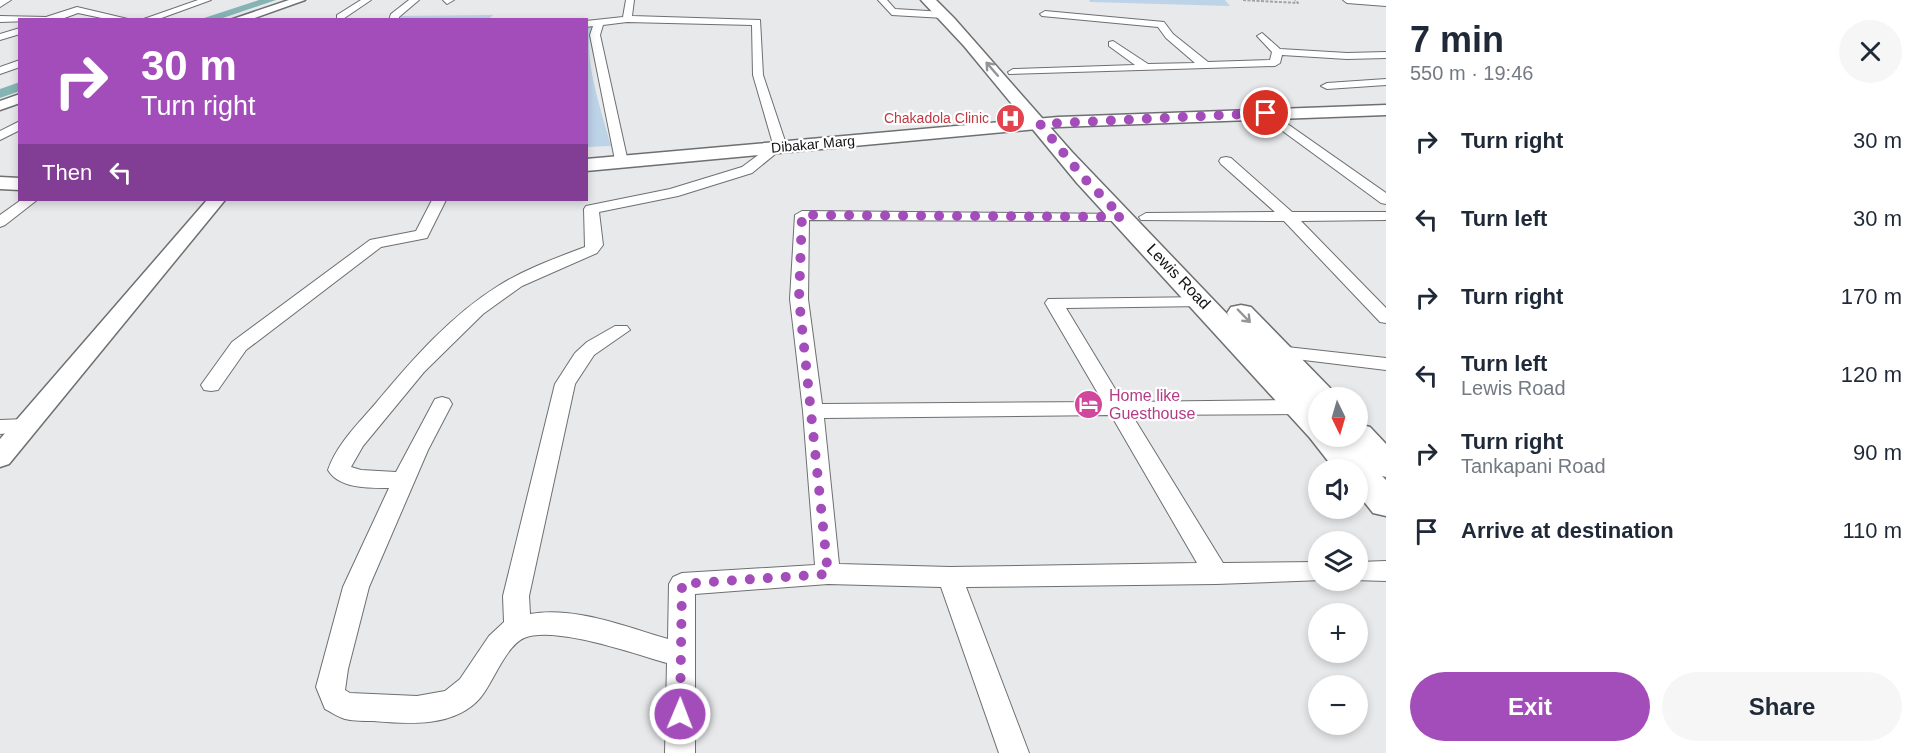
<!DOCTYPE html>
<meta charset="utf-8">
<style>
:root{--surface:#fff;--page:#f6f6f7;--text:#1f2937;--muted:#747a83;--accent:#a34dba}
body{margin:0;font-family:Helvetica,sans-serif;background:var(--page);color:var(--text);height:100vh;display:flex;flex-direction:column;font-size:22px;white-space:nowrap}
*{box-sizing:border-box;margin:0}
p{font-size:20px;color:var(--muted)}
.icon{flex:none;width:33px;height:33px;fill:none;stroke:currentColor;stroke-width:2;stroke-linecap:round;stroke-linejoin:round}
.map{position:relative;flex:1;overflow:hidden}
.sheet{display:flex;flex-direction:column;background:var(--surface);width:540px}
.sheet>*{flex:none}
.guide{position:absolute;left:18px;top:18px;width:570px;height:183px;border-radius:0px;box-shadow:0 3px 9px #0003;background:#a34dba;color:#fff;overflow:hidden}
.needle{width:39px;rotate:175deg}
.fabs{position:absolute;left:1308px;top:387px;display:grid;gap:12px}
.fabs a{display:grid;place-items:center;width:60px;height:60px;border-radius:50%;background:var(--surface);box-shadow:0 3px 9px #0003;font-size:30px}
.pin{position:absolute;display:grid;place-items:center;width:51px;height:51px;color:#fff;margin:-26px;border:3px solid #fff;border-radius:50%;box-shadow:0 2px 6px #0007}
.me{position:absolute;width:66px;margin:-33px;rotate:1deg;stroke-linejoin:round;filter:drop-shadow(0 0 4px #0008)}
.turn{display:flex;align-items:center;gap:21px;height:126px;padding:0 24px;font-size:27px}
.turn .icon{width:78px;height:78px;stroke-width:2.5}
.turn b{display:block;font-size:42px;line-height:51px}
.then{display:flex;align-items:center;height:57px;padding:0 24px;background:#0003;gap:12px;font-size:22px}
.round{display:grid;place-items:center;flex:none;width:63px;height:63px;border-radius:32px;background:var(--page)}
.head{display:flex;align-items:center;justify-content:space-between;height:102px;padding:0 24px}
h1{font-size:36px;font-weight:700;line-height:45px}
.action{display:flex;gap:12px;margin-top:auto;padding:12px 24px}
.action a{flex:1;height:69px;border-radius:36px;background:var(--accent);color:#fff;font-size:24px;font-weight:700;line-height:69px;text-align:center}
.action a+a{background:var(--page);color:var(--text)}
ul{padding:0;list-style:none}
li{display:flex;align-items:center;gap:18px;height:78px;padding:0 24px}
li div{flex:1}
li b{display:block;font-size:22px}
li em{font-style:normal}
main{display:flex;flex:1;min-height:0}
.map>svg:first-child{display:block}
.green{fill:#bdd3e8}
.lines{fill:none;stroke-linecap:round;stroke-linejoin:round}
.canal{fill:#85b4b5;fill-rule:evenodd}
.minor-casing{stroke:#6d6f71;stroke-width:2}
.tertiary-casing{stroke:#6d6f71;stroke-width:3}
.secondary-casing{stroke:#6d6f71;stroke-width:3}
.primary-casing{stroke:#6d6f71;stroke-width:3}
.path{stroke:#a2a3a5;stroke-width:2;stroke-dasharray:3 1.5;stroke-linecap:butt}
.minor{fill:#fff;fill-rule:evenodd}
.tertiary{fill:#fff;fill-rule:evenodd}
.secondary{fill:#fff;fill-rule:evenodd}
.primary{fill:#fff;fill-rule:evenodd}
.oneway{stroke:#959595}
.route{stroke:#a34dba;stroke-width:10;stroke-dasharray:0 18}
.labels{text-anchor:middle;stroke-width:4.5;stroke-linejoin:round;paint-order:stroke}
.far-health-label{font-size:14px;fill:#be3a42;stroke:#fff;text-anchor:end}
.far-street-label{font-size:14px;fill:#131314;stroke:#fff}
.street-label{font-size:16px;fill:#131314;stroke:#fff}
.hotel-label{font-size:16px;fill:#b23c85;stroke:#fff;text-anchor:start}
</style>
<main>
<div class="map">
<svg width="1386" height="753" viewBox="0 0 1386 753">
<rect width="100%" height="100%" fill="#e7e9eb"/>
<path class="green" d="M1089,0H1225L1230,6L1090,2Z
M493,15L488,20L400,19L401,16Z
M587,26H592C581,54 603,116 611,146L587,147Z"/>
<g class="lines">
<path class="canal" d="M259,0H276L217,20H198Z
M20,82V91L0,98V89Z"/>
<defs>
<path id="minor" d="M0,0H11L0,7Z
M198,0H211L156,20H141Z
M361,0H371L343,19H337V15Z
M409,0H419L399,17V20H389L391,14Z
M443,0H454L447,4Z
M626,0H634L632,16L760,20L763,75L787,147L779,151L752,173L678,196L599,212L603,245L597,253L522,286L483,314L424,372L363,446L351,467L361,470L396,472L435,399L442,397L449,399L452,404L428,450L369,587L348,669L345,690L350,693L417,696L445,691L460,679L489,636L504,622L503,596L555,384L575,353L587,342L615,326H627L630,330L594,355L575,384L529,596L530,614C575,606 626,627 668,639L669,584L673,577L682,573L815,565L803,411L790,299L795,215L802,211L1127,214L1129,217L1122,221L809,220L808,299L822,404L1103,402L1045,303L1048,299L1209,297L1212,301L1209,305L1203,306L1066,308L1123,402L1299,400L1306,402L1309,407L1306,412L1299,414L1132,415L1223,563L1318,562V580H1323L1216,584L966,587L1029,753H999L941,587L828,584L695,594V753H665L667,663C635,654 554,625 524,638C506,646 493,682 481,697C455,728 408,724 373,721C364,721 354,721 345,719C338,717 331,712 325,709L316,687L343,587L389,488C370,488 339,489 328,470C337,444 358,424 376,403C411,361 450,316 498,286C525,269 556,258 585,247L584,209L586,206L670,189L742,167L773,144L753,75L752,25L627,22L603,25L600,35L628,162L621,166L616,165L590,35L593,26L586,27V21L623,17ZM1111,415L1197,563L950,567L839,564L824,418Z
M878,0H887L895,9L944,12L949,15L944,18L892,15Z
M1343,0H1386V6L1347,3Z
M77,7L132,20H111L78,13L59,20L0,22V16L46,17Z
M1045,11L1164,22L1173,34L1208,62L1270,60L1272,52L1257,36L1262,33L1280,49L1347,53L1386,52V58L1347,59L1282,55L1280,63L1275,66L1009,74L1008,72L1013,69L1135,65L1109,46V42L1113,41L1148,64L1195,63L1166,38L1158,27L1042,16L1040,14Z
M20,28V34L0,40V34Z
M20,60V67L0,74V67Z
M1386,79V85L1327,89L1321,86L1327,83Z
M1266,109L1386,193V204L1381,203L1262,116L1260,113Z
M20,121V130L0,140V131Z
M1226,157L1231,158L1292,212H1386V220L1301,221L1386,308V323L1380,322L1284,221L1141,220L1139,217L1146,213L1275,212L1221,164L1219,161L1221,158Z
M21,200H37L5,225L0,227V215Z
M432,200H446L427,238L381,247L246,350L218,390L211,391L204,390L201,385L232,342L370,240L416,231Z
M1278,346L1386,358V370L1271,356L1269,352L1271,348Z
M26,419L33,421L36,426L33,431L0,434V420Z
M1386,561V581L1353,580H1358V562Z"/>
<path id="tertiary" d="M289,0H305L249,20H230Z
M20,94V103L0,110V101Z
M207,200H225L9,464L0,467V439Z"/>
<path id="secondary" d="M1386,105V115L1058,127L586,171V159L1058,117Z
M0,177L20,178V190L0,189Z"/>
<path id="primary" d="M921,0H936L954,18L1072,152L1229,316L1227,313L1231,307L1241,305L1251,307L1333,391L1337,398H1318V407H1316L1318,409V436H1358V424L1370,427L1386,444V477L1382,476L1386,480V516L1373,513L1358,494V470H1335L1310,438L1077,183L964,46Z"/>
</defs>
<use href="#minor" class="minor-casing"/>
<use href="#tertiary" class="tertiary-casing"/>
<use href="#secondary" class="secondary-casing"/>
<use href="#primary" class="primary-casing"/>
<path class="path" d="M1243,0L1298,3L1295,0"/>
<use href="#minor" class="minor"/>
<use href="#tertiary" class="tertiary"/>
<use href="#secondary" class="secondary"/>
<use href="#primary" class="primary"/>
</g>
<defs><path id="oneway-shaft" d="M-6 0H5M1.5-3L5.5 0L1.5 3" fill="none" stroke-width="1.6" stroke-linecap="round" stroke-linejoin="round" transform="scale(1.5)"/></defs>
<g class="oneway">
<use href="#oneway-shaft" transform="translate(992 69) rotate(-131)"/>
<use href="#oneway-shaft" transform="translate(1244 316) rotate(46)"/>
</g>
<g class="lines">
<path class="route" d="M680,714L682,584L828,574L799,299L802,215L1122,217L1083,177L1040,124L1266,113"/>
</g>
<defs>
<symbol id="hospital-disc" viewBox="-11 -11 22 22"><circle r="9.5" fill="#e0444e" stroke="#fff"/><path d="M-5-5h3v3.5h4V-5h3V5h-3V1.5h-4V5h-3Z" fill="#fff"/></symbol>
<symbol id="hotel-disc" viewBox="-11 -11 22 22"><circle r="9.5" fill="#d1479c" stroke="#fff"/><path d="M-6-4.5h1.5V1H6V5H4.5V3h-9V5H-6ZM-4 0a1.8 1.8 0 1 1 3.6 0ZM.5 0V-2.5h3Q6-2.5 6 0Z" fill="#fff"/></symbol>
</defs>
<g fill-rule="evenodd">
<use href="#hospital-disc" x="994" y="102" width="33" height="33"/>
<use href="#hotel-disc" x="1072" y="388" width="33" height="33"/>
</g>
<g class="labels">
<g class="far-health-label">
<text x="989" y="123">Chakadola Clinic</text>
</g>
<g class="far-street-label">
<text transform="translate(813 144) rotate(-5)" y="5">Dibakar Marg</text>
</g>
<g class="street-label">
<text transform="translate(1179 276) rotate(46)" y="6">Lewis Road</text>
</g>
<g class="hotel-label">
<text x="1109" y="401">Home like<tspan x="1109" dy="18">Guesthouse</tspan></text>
</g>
</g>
</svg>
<div class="fabs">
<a><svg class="needle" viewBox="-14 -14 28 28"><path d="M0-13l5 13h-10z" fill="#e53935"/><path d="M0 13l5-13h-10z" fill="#747a83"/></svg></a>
<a><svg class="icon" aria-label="sound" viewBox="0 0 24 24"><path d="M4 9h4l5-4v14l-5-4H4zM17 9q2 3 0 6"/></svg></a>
<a><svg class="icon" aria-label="layers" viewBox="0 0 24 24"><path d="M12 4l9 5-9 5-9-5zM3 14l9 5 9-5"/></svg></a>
<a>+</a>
<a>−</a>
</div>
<div class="pin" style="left:1266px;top:113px;background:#d93025"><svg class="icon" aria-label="arrive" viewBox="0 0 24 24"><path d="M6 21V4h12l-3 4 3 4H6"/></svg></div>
<svg class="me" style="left:680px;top:714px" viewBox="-20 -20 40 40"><circle r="17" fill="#a34dba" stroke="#fff" stroke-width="3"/><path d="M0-11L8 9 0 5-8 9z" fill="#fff"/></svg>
<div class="guide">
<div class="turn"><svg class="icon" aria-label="right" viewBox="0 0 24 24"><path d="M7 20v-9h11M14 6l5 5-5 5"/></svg><div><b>30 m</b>Turn right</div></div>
<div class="then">Then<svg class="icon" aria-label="left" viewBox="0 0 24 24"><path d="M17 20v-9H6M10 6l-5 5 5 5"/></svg></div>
</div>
</div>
<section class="sheet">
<div class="head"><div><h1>7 min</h1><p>550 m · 19:46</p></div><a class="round"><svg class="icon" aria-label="close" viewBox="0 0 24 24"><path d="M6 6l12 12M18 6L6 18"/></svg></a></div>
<ul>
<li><svg class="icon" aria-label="right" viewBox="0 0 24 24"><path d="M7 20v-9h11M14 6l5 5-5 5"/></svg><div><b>Turn right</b></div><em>30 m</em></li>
<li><svg class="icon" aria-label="left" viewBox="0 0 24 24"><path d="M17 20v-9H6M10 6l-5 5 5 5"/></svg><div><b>Turn left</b></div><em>30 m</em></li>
<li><svg class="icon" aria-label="right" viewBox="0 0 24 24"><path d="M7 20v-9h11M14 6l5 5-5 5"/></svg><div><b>Turn right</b></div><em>170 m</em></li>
<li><svg class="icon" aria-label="left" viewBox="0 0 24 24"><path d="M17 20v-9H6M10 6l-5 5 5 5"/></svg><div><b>Turn left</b><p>Lewis Road</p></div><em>120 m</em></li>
<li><svg class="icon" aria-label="right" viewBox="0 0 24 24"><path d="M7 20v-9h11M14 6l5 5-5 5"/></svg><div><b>Turn right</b><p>Tankapani Road</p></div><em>90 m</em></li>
<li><svg class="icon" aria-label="arrive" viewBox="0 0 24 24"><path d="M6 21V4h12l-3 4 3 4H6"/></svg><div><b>Arrive at destination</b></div><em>110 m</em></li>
</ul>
<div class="action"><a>Exit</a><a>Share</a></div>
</section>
</main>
